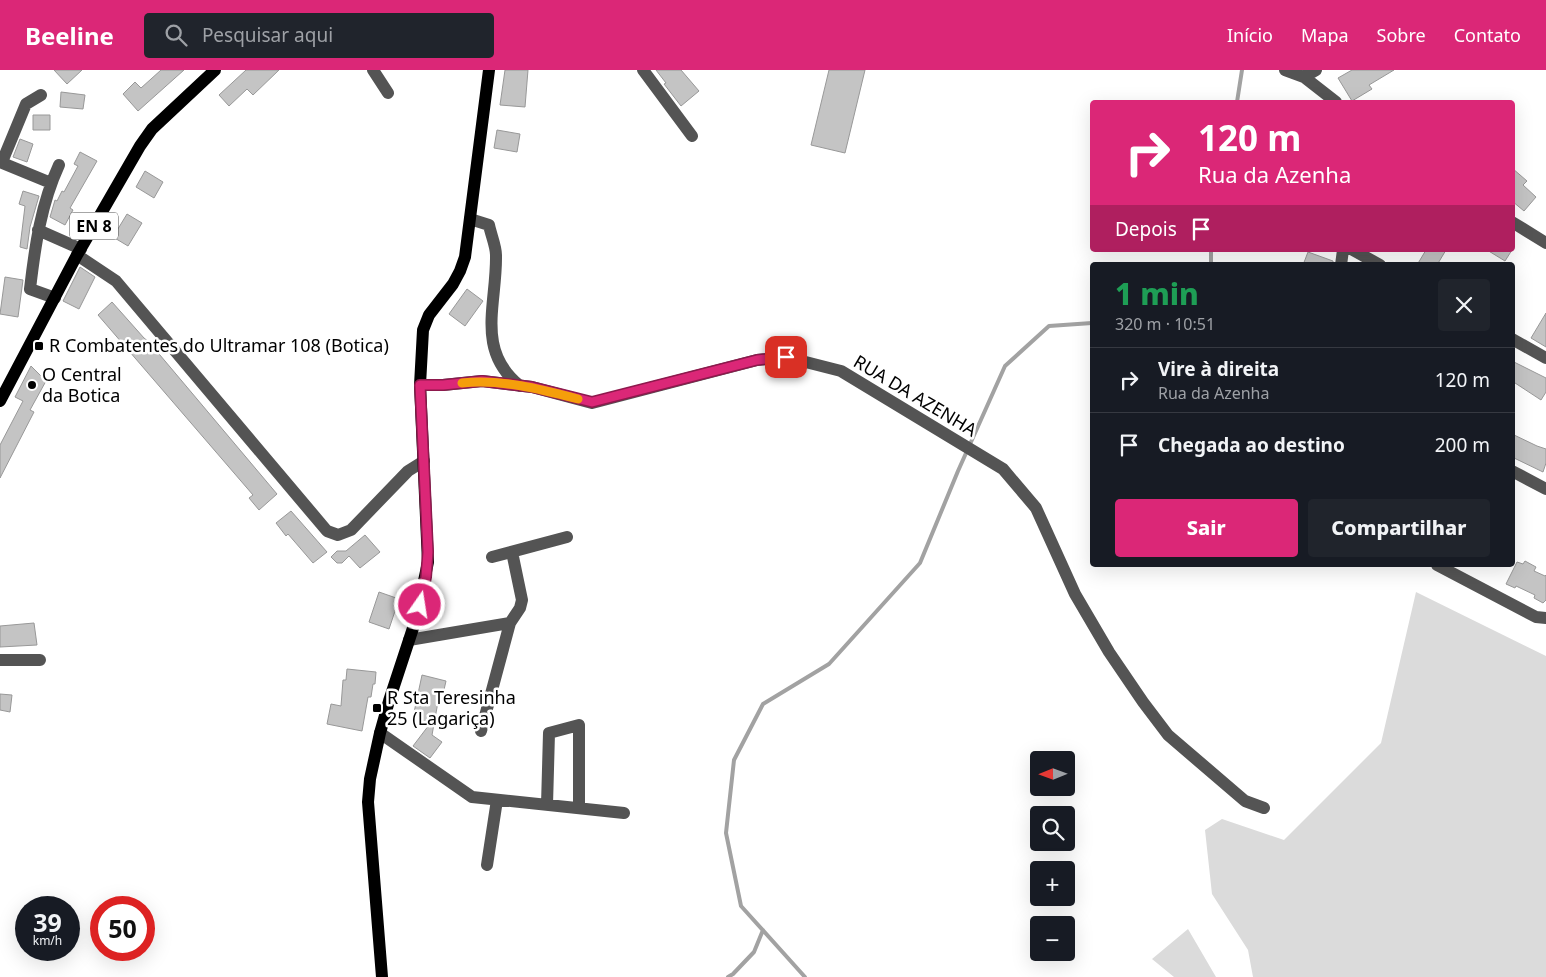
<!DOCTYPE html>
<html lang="pt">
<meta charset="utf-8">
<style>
:root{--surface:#171b24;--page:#20242c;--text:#f1f3f6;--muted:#9ea1a6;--line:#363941;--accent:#db2777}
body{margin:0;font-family:"Noto Sans",sans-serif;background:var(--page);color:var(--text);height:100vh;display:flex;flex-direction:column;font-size:19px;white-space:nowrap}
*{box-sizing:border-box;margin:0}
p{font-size:16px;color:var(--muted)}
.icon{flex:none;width:28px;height:28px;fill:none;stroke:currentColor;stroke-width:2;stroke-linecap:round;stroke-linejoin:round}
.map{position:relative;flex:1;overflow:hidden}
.panel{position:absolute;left:1090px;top:192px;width:425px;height:305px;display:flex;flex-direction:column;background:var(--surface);border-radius:5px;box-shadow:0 5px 20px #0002}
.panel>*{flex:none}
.banner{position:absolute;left:1090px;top:30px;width:425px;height:152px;border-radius:5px;box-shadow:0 5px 20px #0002;background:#db2777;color:#fff;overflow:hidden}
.needle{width:32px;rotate:269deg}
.buttons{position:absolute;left:1030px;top:681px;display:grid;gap:10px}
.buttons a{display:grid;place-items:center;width:45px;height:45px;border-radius:5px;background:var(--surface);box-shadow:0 5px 20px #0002;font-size:25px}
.speed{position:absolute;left:15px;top:826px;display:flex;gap:10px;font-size:25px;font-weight:700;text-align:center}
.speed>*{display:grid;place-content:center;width:65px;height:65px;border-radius:50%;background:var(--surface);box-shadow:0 5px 20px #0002;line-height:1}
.speed small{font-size:12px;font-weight:400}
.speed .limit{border:8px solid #d22;background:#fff;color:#111}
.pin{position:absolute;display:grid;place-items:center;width:42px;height:42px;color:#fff;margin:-21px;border-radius:10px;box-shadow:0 2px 8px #0006}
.me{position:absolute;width:55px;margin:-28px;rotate:13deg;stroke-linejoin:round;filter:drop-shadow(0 0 4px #0008)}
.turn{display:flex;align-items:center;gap:18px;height:105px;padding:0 25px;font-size:22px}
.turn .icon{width:65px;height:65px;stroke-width:2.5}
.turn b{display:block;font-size:35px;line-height:42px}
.then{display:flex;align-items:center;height:48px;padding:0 25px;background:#0003;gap:10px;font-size:19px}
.round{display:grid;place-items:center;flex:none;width:52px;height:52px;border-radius:5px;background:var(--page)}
.summary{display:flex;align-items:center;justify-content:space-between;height:85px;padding:0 25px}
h1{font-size:30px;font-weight:800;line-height:38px;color:#1e9e55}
.primary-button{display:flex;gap:10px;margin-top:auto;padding:10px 25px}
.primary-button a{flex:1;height:58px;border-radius:5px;background:var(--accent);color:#fff;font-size:20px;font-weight:800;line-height:58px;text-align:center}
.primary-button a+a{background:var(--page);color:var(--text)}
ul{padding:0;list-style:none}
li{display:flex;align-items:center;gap:15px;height:65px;padding:0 25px;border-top:1px solid var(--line)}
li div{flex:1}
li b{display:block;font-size:19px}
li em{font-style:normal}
header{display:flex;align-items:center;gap:30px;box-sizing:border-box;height:70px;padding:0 25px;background:var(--accent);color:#fff}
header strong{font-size:24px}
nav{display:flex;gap:28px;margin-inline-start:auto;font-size:18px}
.search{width:350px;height:45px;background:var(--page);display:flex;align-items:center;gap:12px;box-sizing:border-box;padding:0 18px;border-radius:5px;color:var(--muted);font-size:19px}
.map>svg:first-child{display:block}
.green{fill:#dbdbdb}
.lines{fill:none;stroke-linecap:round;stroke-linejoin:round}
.stream{stroke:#a2a2a2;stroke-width:4}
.building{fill:#c4c4c4;stroke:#989898}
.minor{stroke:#545454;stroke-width:12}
.major{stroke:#000;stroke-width:12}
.route-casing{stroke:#8e194d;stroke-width:12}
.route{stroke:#db2777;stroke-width:9}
.slow{stroke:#f59e0b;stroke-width:9}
.poi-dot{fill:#000;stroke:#fff;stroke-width:2}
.labels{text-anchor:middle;stroke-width:5;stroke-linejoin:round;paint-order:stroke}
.shield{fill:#fff;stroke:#4c4c4c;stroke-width:1}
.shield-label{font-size:16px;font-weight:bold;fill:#000}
.poi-label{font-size:18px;fill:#000;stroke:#fff;text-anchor:start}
.street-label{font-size:18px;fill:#000;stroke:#fff}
</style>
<header>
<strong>Beeline</strong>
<div class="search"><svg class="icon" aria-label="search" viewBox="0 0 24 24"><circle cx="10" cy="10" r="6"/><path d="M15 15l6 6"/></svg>Pesquisar aqui</div>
<nav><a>Início</a><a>Mapa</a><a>Sobre</a><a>Contato</a></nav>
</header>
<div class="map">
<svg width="1546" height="907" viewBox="0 0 1546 907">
<rect width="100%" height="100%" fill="#fff"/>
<path class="green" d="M1416,522L1546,586V907H1253L1248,880L1212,824L1205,760L1222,749L1284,770L1381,673Z
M1188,859L1216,907H1174L1152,889Z"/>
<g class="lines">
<path class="stream" d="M1237,32L1242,0
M1211,195V180
M728,907L733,904L754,882L763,860
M805,907L741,836L726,763L734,690L763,634L829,594L920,493L958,401L1005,296L1049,256L1092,253"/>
</g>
<path class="building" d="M54,0H82L67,14Z
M161,0H184L138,41L123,24L135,12L141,18Z
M246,0H279L253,25L247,19L229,36L219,25Z
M505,0H528L525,37L500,35Z
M656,0H681L699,21L681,36L664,14L666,13Z
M829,0H865L845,83L811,75Z
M1352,0H1394L1369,15L1372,19L1352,31L1338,8Z
M61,22L85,25L83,39L60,37Z
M33,45H50V60H33Z
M497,60L520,64L517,82L494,78Z
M20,69L33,74L27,92L13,87Z
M80,82L97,91L70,138L73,140L65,155L50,147L55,130L57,131L62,121L64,122L78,96L74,94Z
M1512,98L1527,111L1523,115L1536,127L1524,141L1512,131Z
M145,101L163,112L154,128L136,117Z
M23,121L39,126L30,157L27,179L20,177L25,136L19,134Z
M127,144L142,153L128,176L113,167Z
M1426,180H1446L1437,195H1417Z
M1487,180H1512L1505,191Z
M1308,182L1333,191V195H1303Z
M80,197L95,207L79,239L63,231Z
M5,207L23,210L18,247L0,244Z
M467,219L483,231L465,256L449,244Z
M112,232L144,268L149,272L277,424L259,440L249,428L253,425L98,245Z
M1546,243V277L1531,268Z
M1512,291L1546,308V322L1541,330L1512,311Z
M31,296L46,311L30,340L34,342L0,408V375L23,331L15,327Z
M1512,364L1537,376L1546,379V393L1543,402L1512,387Z
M291,441L327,482L313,493L288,464L286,466L276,453Z
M365,465L380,482L360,498L349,486L342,493H337L331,487L337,481H346Z
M1525,491L1536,497L1534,501L1545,506L1546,505V530L1543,533L1534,528L1535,525L1516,516L1515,518L1506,514L1517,492L1523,494Z
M379,522L399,529L389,559L369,552Z
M34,553L37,575L0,577V556Z
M347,599L376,602L375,614H373L371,627H368L362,661L327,654L331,634L341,636L343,610H346Z
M422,605L446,611L441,633L438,632L432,665L442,672L430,688L413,676L429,655L412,652Z
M0,624L12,625L10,642L0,640Z"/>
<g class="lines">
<path class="minor" d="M373,0L388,23
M643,0L692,66
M1285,0L1304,7L1336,32
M1304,7L1316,0
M0,92L51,113
M2,92L26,34L41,25
M470,149L489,155C491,165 496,176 496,185C497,234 475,280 520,316
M1512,152L1546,173
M38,160L81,179
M1353,180L1380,195
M77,185L116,211L327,461L338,465L351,460L408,401L424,391
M1341,195L1343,180
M55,228L30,219C35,176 41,134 59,95
M1512,269L1546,288
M420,315H443L482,311L532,317L592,333L757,290L786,287L841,301L1003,399L1036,438L1075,524L1109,582L1143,632L1168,665L1245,731L1264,738
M1512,401L1546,419
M492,487L567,467
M1437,495L1536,547L1546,548
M510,553L520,538L522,530L512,482
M409,570L510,553L481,661
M0,590H40
M380,663L472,727L624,743
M547,735L549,663L579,655V738
M487,795L497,730"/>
<path class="major" d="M0,331L77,185L140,76L152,59L215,0
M382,907L368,732L370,709L380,663L389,631L416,549L428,492L420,315L423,260L429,245L453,214L460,201L465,187L489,0"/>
</g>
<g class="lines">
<defs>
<path id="route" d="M420,535L426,507L428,482L420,315H443L482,311L532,317L592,332L757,290L786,287"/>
</defs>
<use href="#route" class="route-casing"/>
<use href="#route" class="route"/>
<path class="slow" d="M462,313C502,309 540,319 578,329"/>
</g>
<g class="poi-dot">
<rect x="34" y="271" width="10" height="10" rx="2.5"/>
<circle cx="32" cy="315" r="5"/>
<rect x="372" y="633" width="10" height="10" rx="2.5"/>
</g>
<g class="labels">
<rect class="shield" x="70" y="142.5" width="48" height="27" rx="4"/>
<g class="shield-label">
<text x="94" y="162">EN 8</text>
</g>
<g class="poi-label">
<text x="49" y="282">R Combatentes do Ultramar 108 (Botica)</text>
<text x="42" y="311">O Central<tspan x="42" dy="21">da Botica</tspan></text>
<text x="387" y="634">R Sta Teresinha<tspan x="387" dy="21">25 (Lagariça)</tspan></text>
</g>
<g class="street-label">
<text transform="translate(915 326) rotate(31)" y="6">RUA DA AZENHA</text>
</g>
</g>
</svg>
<div class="buttons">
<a><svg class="needle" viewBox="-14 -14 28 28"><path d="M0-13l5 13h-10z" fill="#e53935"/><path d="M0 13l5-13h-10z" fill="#9ea1a6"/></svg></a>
<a><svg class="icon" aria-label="search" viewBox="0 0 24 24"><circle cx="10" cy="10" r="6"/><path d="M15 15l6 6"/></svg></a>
<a>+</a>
<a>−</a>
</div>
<div class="speed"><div>39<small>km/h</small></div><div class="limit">50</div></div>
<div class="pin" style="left:786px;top:287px;background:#d93025"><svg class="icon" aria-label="arrive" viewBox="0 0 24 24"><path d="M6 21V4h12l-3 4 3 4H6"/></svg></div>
<svg class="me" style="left:420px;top:535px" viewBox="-20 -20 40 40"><circle r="17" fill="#db2777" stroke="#fff" stroke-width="3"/><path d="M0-11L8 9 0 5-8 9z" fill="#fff"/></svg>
<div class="banner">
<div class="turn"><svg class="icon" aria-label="right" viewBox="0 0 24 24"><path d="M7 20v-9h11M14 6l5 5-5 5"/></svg><div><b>120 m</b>Rua da Azenha</div></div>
<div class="then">Depois<svg class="icon" aria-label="arrive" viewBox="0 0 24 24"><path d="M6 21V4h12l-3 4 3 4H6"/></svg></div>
</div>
<section class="panel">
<div class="summary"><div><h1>1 min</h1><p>320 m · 10:51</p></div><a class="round"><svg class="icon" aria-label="close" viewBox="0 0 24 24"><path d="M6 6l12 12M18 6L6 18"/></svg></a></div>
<ul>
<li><svg class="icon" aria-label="right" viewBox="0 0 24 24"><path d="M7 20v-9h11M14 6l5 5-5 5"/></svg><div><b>Vire à direita</b><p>Rua da Azenha</p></div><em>120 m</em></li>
<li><svg class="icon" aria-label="arrive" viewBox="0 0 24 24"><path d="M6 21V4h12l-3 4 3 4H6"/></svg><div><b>Chegada ao destino</b></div><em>200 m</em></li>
</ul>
<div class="primary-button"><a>Sair</a><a>Compartilhar</a></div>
</section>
</div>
